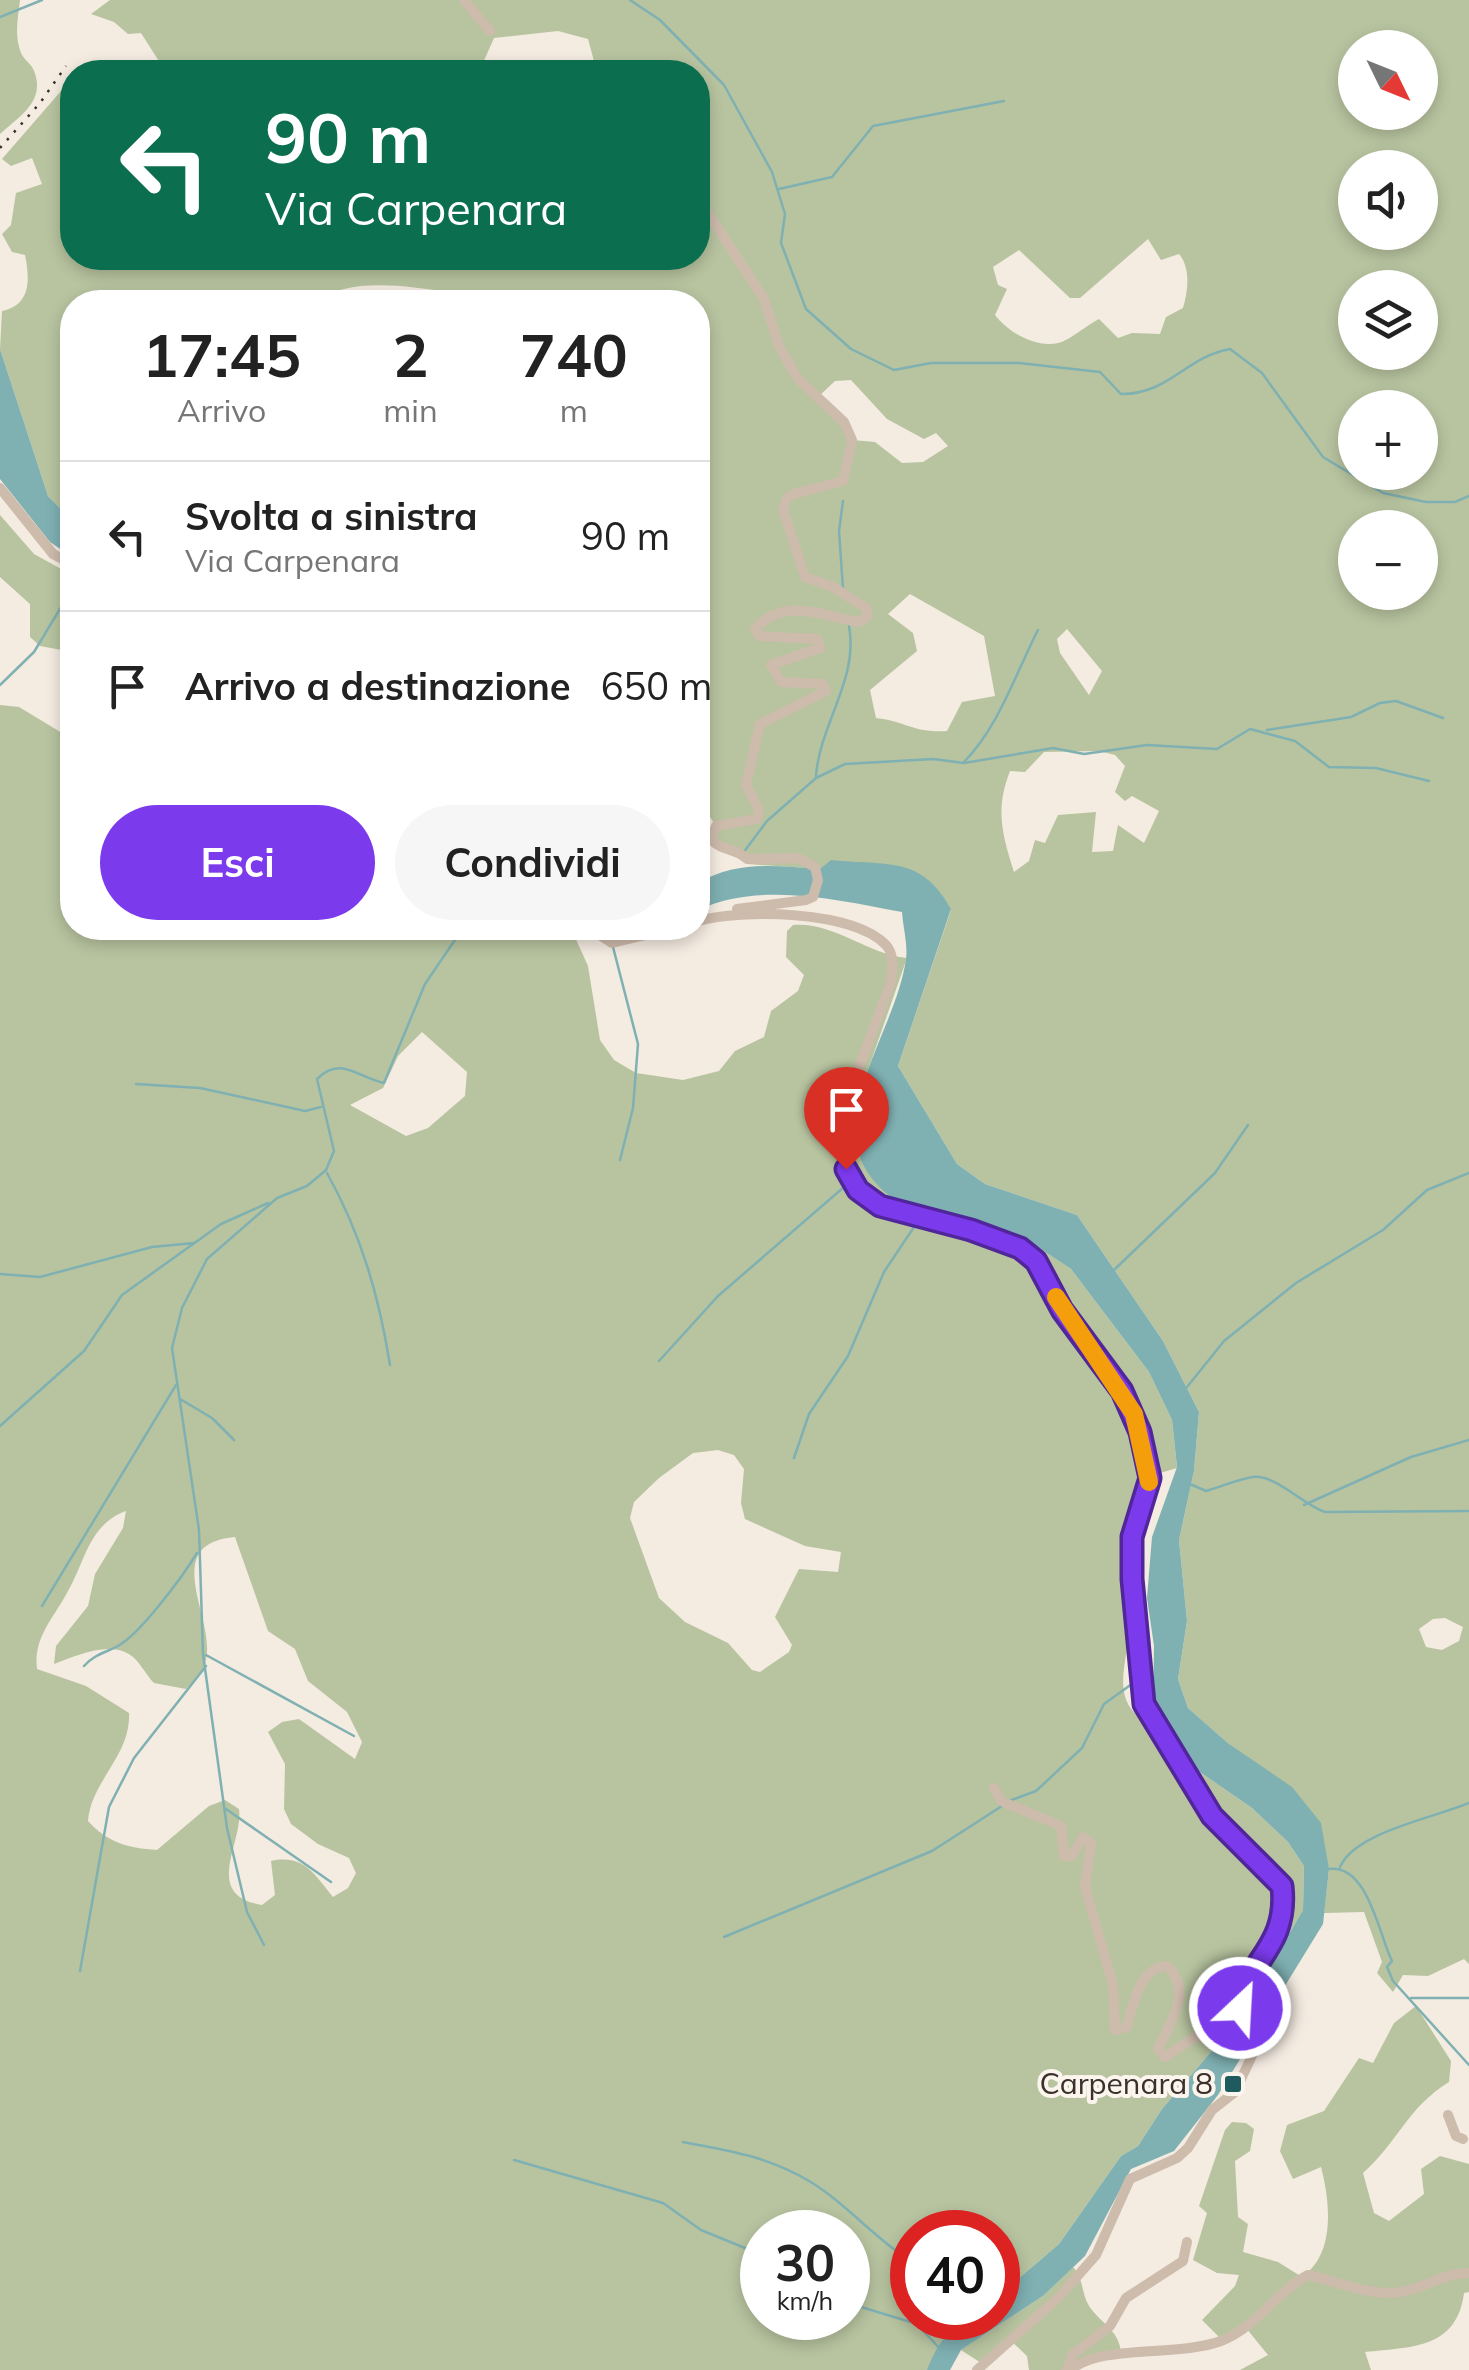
<!DOCTYPE html>
<html lang="it">
<meta charset="utf-8">
<style>
:root{--surface:#fff;--page:#f6f6f6;--text:#222;--muted:#767676;--line:#e0e0e0;--accent:#7c3aed}
body{margin:0;font-family:Mulish,sans-serif;background:var(--page);color:var(--text);height:100vh;display:flex;flex-direction:column;font-size:38px;white-space:nowrap}
*{box-sizing:border-box;margin:0}
p{font-size:32px;color:var(--muted)}
.icon{flex:none;width:55px;height:55px;fill:none;stroke:currentColor;stroke-width:2;stroke-linecap:round;stroke-linejoin:round}
.map{position:relative;flex:1;overflow:hidden}
.details{position:absolute;left:60px;top:290px;width:650px;height:650px;display:flex;flex-direction:column;background:var(--surface);border-radius:40px;box-shadow:0 5px 15px #0003}
.details>*{flex:none}
.hud{position:absolute;left:60px;top:60px;width:650px;height:210px;border-radius:40px;box-shadow:0 5px 15px #0003;background:#0b6e4f;color:#fff;overflow:hidden}
.needle{width:65px;rotate:133deg}
.fabs{position:absolute;left:1338px;top:30px;display:grid;gap:20px}
.fabs a{display:grid;place-items:center;width:100px;height:100px;border-radius:50%;background:var(--surface);box-shadow:0 5px 15px #0003;font-size:50px}
.speed{position:absolute;left:740px;top:2210px;display:flex;gap:20px;font-size:50px;font-weight:700;text-align:center}
.speed>*{display:grid;place-content:center;width:130px;height:130px;border-radius:50%;background:var(--surface);box-shadow:0 5px 15px #0003;line-height:1}
.speed small{font-size:25px;font-weight:400}
.speed .limit{border:15px solid #d22;background:#fff;color:#111}
.pin{position:absolute;display:grid;place-items:center;width:85px;height:85px;color:#fff;margin:-102px -42px;border-radius:50% 50% 50% 0;rotate:-45deg;box-shadow:0 0 10px #0007}
.pin .icon{rotate:45deg}
.me{position:absolute;width:110px;margin:-55px;rotate:25deg;stroke-linejoin:round;filter:drop-shadow(0 0 8px #0008)}
.turn{display:flex;align-items:center;gap:35px;height:210px;padding:0 40px;font-size:45px}
.turn .icon{width:130px;height:130px;stroke-width:2.5}
.turn b{display:block;font-size:70px;line-height:85px}
.eta{display:flex;justify-content:space-evenly;align-items:center;height:170px;text-align:center}
.eta b{font-size:60px;font-weight:700;line-height:70px}
.primary-button{display:flex;gap:20px;margin-top:auto;padding:20px 40px}
.primary-button a{flex:1;height:115px;border-radius:60px;background:var(--accent);color:#fff;font-size:40px;font-weight:700;line-height:115px;text-align:center}
.primary-button a+a{background:var(--page);color:var(--text)}
ul{padding:0;list-style:none}
li{display:flex;align-items:center;gap:30px;height:150px;padding:0 40px;border-top:2px solid var(--line)}
li div{flex:1}
li b{display:block;font-size:38px}
li em{font-style:normal}
.map>svg:first-child{display:block}
.green{fill:#b8c4a0;fill-rule:evenodd}
.water{fill:#7fb0b2}
.lines{fill:none;stroke-linecap:round;stroke-linejoin:round}
.stream{stroke:#7fb0b2;stroke-width:2.5}
.minor{stroke:#cdbbac;stroke-width:10}
.rail{stroke:#3b302b;stroke-width:2.5;stroke-dasharray:2.5 8;stroke-linecap:butt}
.route-casing{stroke:#51269a;stroke-width:25}
.route{stroke:#7c3aed;stroke-width:18}
.slow{stroke:#f59e0b;stroke-width:18}
.poi-dot{fill:#1f5a5e;stroke:#fbf5ee;stroke-width:4}
.labels{text-anchor:middle;stroke-width:8;stroke-linejoin:round;paint-order:stroke}
.poi-label{font-size:30px;fill:#3b302b;stroke:#fbf5ee;text-anchor:end}
</style>
<div class="map">
<svg width="1469" height="2370" viewBox="0 0 1469 2370">
<rect width="100%" height="100%" fill="#f4ebe1"/>
<path class="green" d="M0,0H20C18,18 14,35 21,53C24,60 31,63 34,71C46,101 20,116 0,134Z
M110,0H1469V1964L1464,1959L1428,1976L1403,1975L1393,1992L1377,1973L1382,1962L1364,1912L1324,1913L1329,1869L1229,1744L1188,1708L1178,1679L1187,1621L1179,1540L1194,1471L1199,1412L1163,1341L1077,1215L985,1184L957,1164L898,1066L951,910L820,869L747,864V859L716,846C716,828 716,816 698,810V728L708,722L709,647L698,633V302C636,302 572,308 511,302C456,297 363,267 314,302H72V520L48,496L0,349L2,311C31,305 30,280 25,255L12,252L2,234L11,225L16,193L42,184L32,158L11,166L2,159L61,91L72,103L67,161H72V258H698V72H612L594,61L588,39L558,31L494,38L479,72H161L162,66L141,33L128,34L114,22L91,14ZM1355,48H1420V112H1355ZM1355,168H1420V232H1355ZM1148,239L1161,260L1179,254C1191,268 1188,292 1183,308L1166,317L1160,334L1132,333L1118,338L1099,319C1087,325 1069,341 1058,343C1035,348 1008,332 995,315L1007,289L998,285L993,267L1019,250L1070,298H1080ZM1355,288H1420V352H1355ZM851,380L887,419L924,439L936,433L948,446L923,462L902,463L875,442L852,440L818,397L835,381ZM1355,408H1420V472H1355ZM1355,528H1420V592H1355ZM910,594L984,636L995,696L962,702L947,731C913,733 908,722 876,718L870,690L917,651L913,633L888,614ZM1067,629L1102,671L1089,695L1060,653L1057,639ZM1099,751L1115,755L1125,766L1115,792L1125,801L1132,796L1159,811L1144,843L1118,825L1113,851L1092,852L1096,812L1058,815L1045,843L1035,840L1029,861L1014,872C1002,834 995,809 1010,771L1025,772L1044,752ZM1445,1618L1463,1627L1459,1641L1442,1650L1426,1647L1419,1629L1433,1619Z
M0,515L34,554L72,575V652L40,646L30,637V604L0,577Z
M0,705L19,707L72,739V928H553L574,935L588,966L600,1040L614,1060L636,1073L683,1080L719,1071L735,1051L764,1037L771,1011L798,991L804,975L786,957L787,931L793,925C835,922 866,954 907,958L855,1107L903,1205L1030,1242L1071,1269L1149,1372L1172,1420L1177,1468L1143,1478C1119,1541 1129,1571 1128,1634C1128,1662 1112,1694 1138,1716L1153,1705L1194,1768L1252,1808L1288,1842L1304,1866L1303,1910L1240,2018L1162,2109L1138,2146L1121,2156L1059,2244L998,2296V2232H912V2318H967L954,2327L927,2370H0ZM422,1032L467,1072L465,1096L428,1128L406,1136L350,1105L383,1088L398,1056ZM718,1450L734,1455L744,1469L741,1503L745,1519L805,1546L841,1552L838,1572L799,1569L775,1617L792,1645L789,1652L760,1672L752,1670L728,1643L685,1622L659,1598L630,1518L634,1502L659,1478L693,1453ZM126,1511L123,1528L95,1574L88,1606L56,1646L54,1664C76,1656 112,1639 133,1657C141,1664 147,1676 154,1683L186,1689C194,1681 202,1674 205,1663C219,1622 156,1544 235,1537L268,1631L295,1649L308,1681L347,1712L362,1742L355,1759L299,1719L282,1722L268,1732L285,1764L284,1809L291,1824L318,1844L349,1858L356,1873L348,1888L333,1897C314,1874 304,1854 271,1861L275,1895L262,1905C201,1895 244,1842 239,1809L225,1800L209,1806L157,1850C128,1848 108,1843 88,1821C91,1781 131,1756 129,1713L86,1686L37,1669C33,1637 54,1618 68,1591C85,1562 89,1524 126,1511ZM762,2232H848V2318H762Z
M1416,2006L1451,2061L1449,2082C1406,2109 1399,2141 1363,2173L1374,2213L1389,2221L1424,2194L1421,2169L1440,2156L1469,2164V2292L1464,2293C1457,2349 1411,2347 1365,2352L1371,2370H1240L1268,2355L1246,2328L1223,2341L1202,2320L1235,2286L1239,2275L1217,2273L1193,2260L1207,2213L1199,2206L1225,2130L1232,2122L1246,2123L1254,2129L1250,2151L1235,2161L1238,2217L1248,2224L1243,2252L1278,2262L1302,2277C1336,2254 1330,2201 1321,2167L1293,2179L1280,2151L1287,2125L1324,2111L1359,2058L1373,2063L1394,2023Z
M1073,2267C1084,2279 1081,2293 1089,2306C1101,2324 1120,2330 1121,2354L1071,2370H1029L1027,2356L1009,2339L981,2363L961,2350L1043,2296Z"/>
<path class="water" d="M0,349L48,496L72,520V557L50,542L0,479Z
M831,860C888,866 921,855 951,909L898,1066L957,1164L985,1184L1077,1215L1163,1341L1199,1412L1194,1471L1179,1540L1187,1621L1178,1679L1188,1708L1229,1744L1292,1787L1321,1823L1329,1869L1323,1924L1218,2095L1174,2151L1131,2169L1085,2256L1043,2296L961,2350L950,2370H927C942,2332 958,2318 998,2318V2296L1059,2244L1121,2156L1138,2146L1162,2109L1240,2018L1303,1910L1304,1866L1288,1842L1252,1808L1194,1768L1153,1705L1154,1646L1147,1598L1152,1537L1177,1467L1172,1420L1149,1372L1071,1269L1030,1242L903,1205C800,1143 895,1041 906,959C908,945 903,927 902,912C837,900 761,881 698,910V883C738,860 775,866 820,869Z"/>
<g class="lines">
<path class="stream" d="M630,0L660,20L724,85L772,172L785,214L781,243L806,309L851,349L894,370L931,363H1019L1100,372L1121,394C1170,394 1185,357 1230,349L1262,373L1323,457L1383,493L1426,502H1455L1469,496
M0,17L42,0
M779,189L832,177L873,126L1004,101
M843,501L839,531L843,589
M0,685L34,652L72,589
M1267,730L1351,717L1380,703L1396,701L1443,718
M964,762C999,726 1015,675 1038,630
M816,776C820,723 859,679 849,626
M743,853L767,821L816,778L845,764L933,759L964,763L1053,748L1084,754L1147,745L1217,749L1250,729L1295,741L1329,767L1376,768L1429,781
M613,947L638,1044L633,1108L620,1160
M136,1084L200,1088L305,1111L321,1107
M327,1173C361,1234 379,1296 390,1365
M1114,1270L1215,1173L1248,1125
M0,1274L40,1277L152,1247L194,1243
M659,1361L718,1296L851,1181
M1187,1387L1224,1341L1296,1283L1383,1230L1427,1190L1469,1173
M180,1399L212,1418L234,1440
M0,1426L84,1351L122,1295L221,1224L268,1203
M794,1458L809,1414L848,1356L884,1272L918,1221
M1190,1484L1206,1491C1221,1487 1238,1479 1253,1477C1275,1474 1303,1505 1325,1512L1469,1511
M1304,1505L1411,1457L1469,1440
M42,1606L176,1385
M206,1655L354,1736
M84,1666C95,1654 105,1653 118,1646C141,1633 183,1576 197,1553
M1009,1801L1036,1791L1082,1748L1104,1704L1136,1681
M226,1809L331,1882
M1340,1867C1355,1832 1434,1818 1469,1803
M1329,1869C1368,1864 1379,1935 1392,1961L1387,1967L1393,1981L1469,2065
M724,1937L932,1851L1002,1806
M264,1945L247,1912L227,1828L203,1654L199,1530L172,1348L182,1308L207,1259L277,1198L307,1186L326,1170L334,1151L317,1079C341,1055 358,1078 384,1083L425,984L463,928
M80,1971L109,1807L134,1758L206,1666
M1411,1998H1469
M683,2142C728,2150 769,2157 809,2181C846,2203 875,2239 912,2262
M514,2160L663,2203L701,2230L762,2255
M848,2303L917,2324L941,2350"/>
<path class="minor" d="M464,0L490,31
M698,198L764,299L779,346L798,379L844,422L852,440L843,481L794,494L787,498L783,510L805,577L833,587L866,608L868,616L859,622C823,616 784,596 755,629L759,636L817,639L820,648L771,665L781,682L823,684L826,691L760,724L746,785L759,810L757,819L716,826L711,839C720,851 737,848 747,859L798,858L815,867L818,880L813,897L806,900L737,909
M0,488L53,554L72,564
M698,921C741,909 853,910 886,945C895,955 892,969 891,982L843,1110L846,1169L859,1190L880,1206L971,1229L1021,1249L1037,1261L1062,1310L1122,1391L1140,1432L1150,1478L1132,1537L1131,1579L1144,1704L1212,1816L1282,1885C1287,1935 1254,1959 1239,2002L1258,2043L1235,2092L1212,2110L1188,2148L1177,2158L1130,2179L1096,2255L1059,2297L977,2370
M589,928L612,943L675,928
M994,1788L1001,1801L1061,1826L1064,1856H1072L1083,1837L1091,1843L1085,1887L1113,1985L1115,2030L1127,2027C1132,2005 1141,1966 1167,1966C1194,1991 1170,2022 1158,2049L1165,2057L1234,2011
M1448,2115L1456,2136L1463,2139
M1067,2370L1072,2355L1110,2326L1126,2298L1183,2261L1187,2242
M1071,2370C1099,2344 1178,2357 1221,2341C1256,2328 1276,2292 1308,2275C1336,2281 1372,2297 1401,2292C1425,2288 1443,2273 1469,2273"/>
<path class="rail" d="M0,148L40,103L66,66"/>
</g>
<g class="lines">
<defs>
<path id="route" d="M846,1169L858,1190L880,1206L971,1230L1020,1248L1036,1261L1062,1310L1122,1391L1140,1432L1150,1478L1132,1537V1579L1144,1704L1212,1816L1282,1886C1289,1950 1243,1962 1240,2008"/>
</defs>
<use href="#route" class="route-casing"/>
<use href="#route" class="route"/>
<path class="slow" d="M1056,1297L1134,1414L1149,1482"/>
</g>
<rect class="poi-dot" x="1223" y="2074" width="20" height="20" rx="5"/>
<g class="labels">
<g class="poi-label">
<text x="1213" y="2094">Carpenara 8</text>
</g>
</g>
</svg>
<div class="fabs">
<a><svg class="needle" viewBox="-14 -14 28 28"><path d="M0-13l5 13h-10z" fill="#e53935"/><path d="M0 13l5-13h-10z" fill="#767676"/></svg></a>
<a><svg class="icon" aria-label="sound" viewBox="0 0 24 24"><path d="M4 9h4l5-4v14l-5-4H4zM17 9q2 3 0 6"/></svg></a>
<a><svg class="icon" aria-label="layers" viewBox="0 0 24 24"><path d="M12 4l9 5-9 5-9-5zM3 14l9 5 9-5"/></svg></a>
<a>+</a>
<a>−</a>
</div>
<div class="speed"><div>30<small>km/h</small></div><div class="limit">40</div></div>
<div class="pin" style="left:846px;top:1169px;background:#d93025"><svg class="icon" aria-label="arrive" viewBox="0 0 24 24"><path d="M6 21V4h12l-3 4 3 4H6"/></svg></div>
<svg class="me" style="left:1240px;top:2008px" viewBox="-20 -20 40 40"><circle r="17" fill="#7c3aed" stroke="#fff" stroke-width="3"/><path d="M0-11L8 9 0 5-8 9z" fill="#fff"/></svg>
<div class="hud">
<div class="turn"><svg class="icon" aria-label="left" viewBox="0 0 24 24"><path d="M17 20v-9H6M10 6l-5 5 5 5"/></svg><div><b>90 m</b>Via Carpenara</div></div>
</div>
<section class="details">
<div class="eta">
<div><b>17:45</b><p>Arrivo</p></div>
<div><b>2</b><p>min</p></div>
<div><b>740</b><p>m</p></div>
</div>
<ul>
<li><svg class="icon" aria-label="left" viewBox="0 0 24 24"><path d="M17 20v-9H6M10 6l-5 5 5 5"/></svg><div><b>Svolta a sinistra</b><p>Via Carpenara</p></div><em>90 m</em></li>
<li><svg class="icon" aria-label="arrive" viewBox="0 0 24 24"><path d="M6 21V4h12l-3 4 3 4H6"/></svg><div><b>Arrivo a destinazione</b></div><em>650 m</em></li>
</ul>
<div class="primary-button"><a>Esci</a><a>Condividi</a></div>
</section>
</div>
